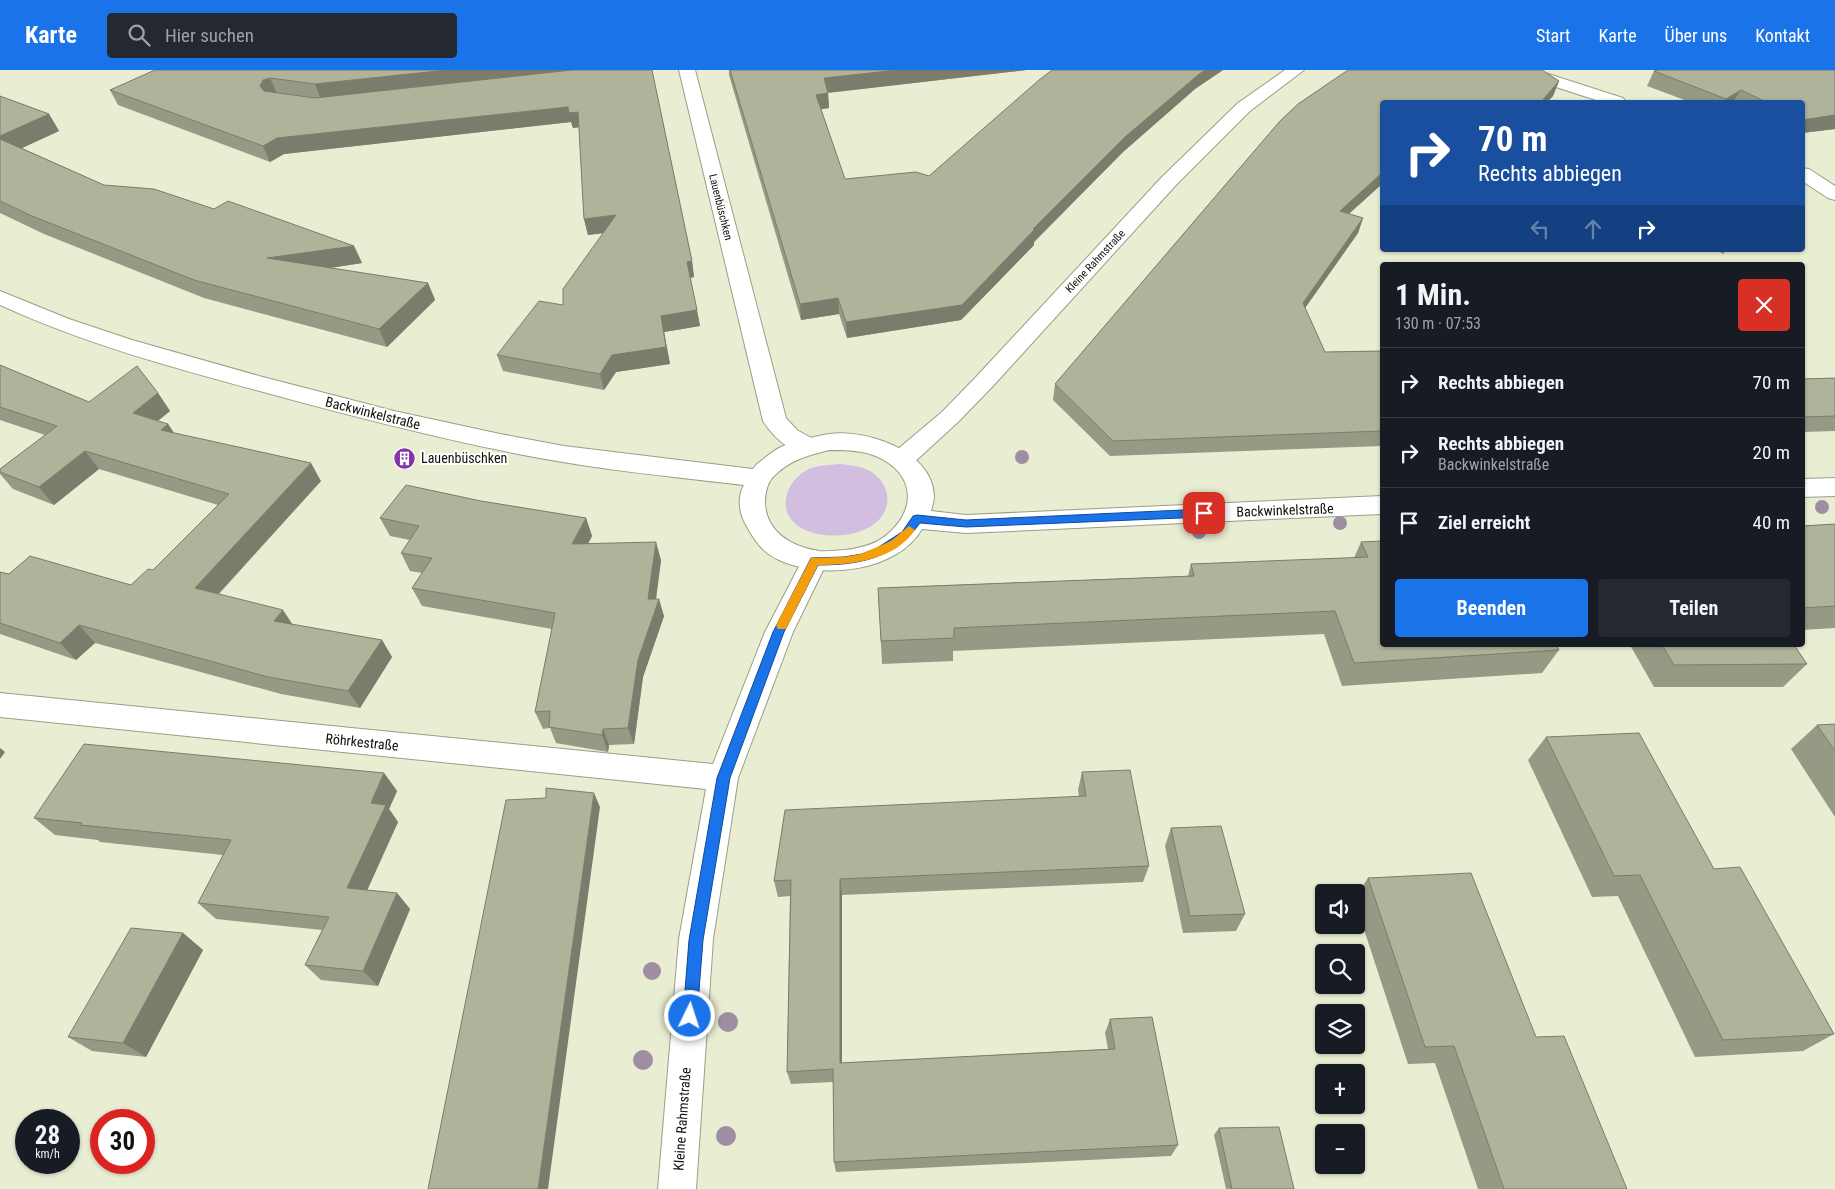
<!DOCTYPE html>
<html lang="de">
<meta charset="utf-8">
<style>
:root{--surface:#171b24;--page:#242831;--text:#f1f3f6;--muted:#9ea1a6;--line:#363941;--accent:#1a73e8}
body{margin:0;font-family:"Roboto Condensed",sans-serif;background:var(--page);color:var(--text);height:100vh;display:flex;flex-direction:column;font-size:19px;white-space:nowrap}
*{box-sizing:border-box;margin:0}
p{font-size:16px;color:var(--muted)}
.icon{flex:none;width:28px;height:28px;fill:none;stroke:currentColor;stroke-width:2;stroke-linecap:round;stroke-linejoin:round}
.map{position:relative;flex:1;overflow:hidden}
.panel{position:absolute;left:1380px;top:192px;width:425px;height:385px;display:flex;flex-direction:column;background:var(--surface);border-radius:5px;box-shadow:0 1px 4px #0004}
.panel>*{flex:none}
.banner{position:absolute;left:1380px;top:30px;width:425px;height:152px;border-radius:5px;box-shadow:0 1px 4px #0004;background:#1a4fa0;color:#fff;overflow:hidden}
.controls{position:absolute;left:1315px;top:814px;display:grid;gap:10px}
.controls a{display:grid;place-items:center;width:50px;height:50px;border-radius:5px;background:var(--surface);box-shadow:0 1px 4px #0004;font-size:25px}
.speed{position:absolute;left:15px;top:1039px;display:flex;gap:10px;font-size:25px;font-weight:700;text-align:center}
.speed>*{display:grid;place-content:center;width:65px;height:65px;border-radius:50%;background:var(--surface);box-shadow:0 1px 4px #0004;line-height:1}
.speed small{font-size:12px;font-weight:400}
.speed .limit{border:8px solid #d22;background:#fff;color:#111}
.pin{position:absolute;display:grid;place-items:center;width:42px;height:42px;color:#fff;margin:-21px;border-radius:10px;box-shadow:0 2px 8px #0006}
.me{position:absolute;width:55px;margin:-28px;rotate:4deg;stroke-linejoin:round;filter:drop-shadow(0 0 4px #0008)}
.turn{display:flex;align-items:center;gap:18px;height:105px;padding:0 15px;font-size:22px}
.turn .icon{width:65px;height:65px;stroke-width:2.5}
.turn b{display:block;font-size:35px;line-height:42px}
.lanes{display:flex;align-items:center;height:48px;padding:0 15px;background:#0003;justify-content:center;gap:25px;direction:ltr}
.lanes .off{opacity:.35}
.round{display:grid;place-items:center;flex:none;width:52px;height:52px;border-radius:5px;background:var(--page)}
.summary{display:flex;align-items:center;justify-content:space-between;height:85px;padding:0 15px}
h1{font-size:30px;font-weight:700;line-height:38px}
.primary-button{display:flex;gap:10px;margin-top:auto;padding:10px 15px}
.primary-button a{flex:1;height:58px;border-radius:5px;background:var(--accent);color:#fff;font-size:20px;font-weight:700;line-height:58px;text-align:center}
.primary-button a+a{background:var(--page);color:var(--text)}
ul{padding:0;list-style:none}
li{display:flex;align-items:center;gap:15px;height:70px;padding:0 15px;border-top:1px solid var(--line)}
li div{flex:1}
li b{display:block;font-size:19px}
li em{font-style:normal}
header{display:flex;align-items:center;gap:30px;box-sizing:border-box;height:70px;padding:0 25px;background:var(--accent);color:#fff}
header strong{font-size:24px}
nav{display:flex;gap:28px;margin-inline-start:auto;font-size:18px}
.search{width:350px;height:45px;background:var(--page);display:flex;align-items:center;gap:12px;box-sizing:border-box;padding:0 18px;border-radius:5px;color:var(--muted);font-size:19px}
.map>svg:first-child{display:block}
.green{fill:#d2bedf}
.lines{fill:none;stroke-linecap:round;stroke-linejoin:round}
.minor-casing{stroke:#9a9e85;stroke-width:2}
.secondary-casing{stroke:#9a9e85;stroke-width:2}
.minor{fill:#fff;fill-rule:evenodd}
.secondary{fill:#fff;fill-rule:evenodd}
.tree{fill:#9f8da2}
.wall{fill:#969a84}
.shaded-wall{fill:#7a7d6b}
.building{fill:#aeb399;stroke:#7a7d6b}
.route{fill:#1a73e8;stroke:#114b97}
.slow{fill:#f59e0b}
.labels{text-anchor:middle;stroke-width:4;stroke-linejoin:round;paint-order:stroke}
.far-street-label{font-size:11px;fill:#101108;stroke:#fff}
.street-label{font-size:14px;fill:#101108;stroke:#fff}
.poi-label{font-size:14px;fill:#101108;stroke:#fff;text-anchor:start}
</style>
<header>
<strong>Karte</strong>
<div class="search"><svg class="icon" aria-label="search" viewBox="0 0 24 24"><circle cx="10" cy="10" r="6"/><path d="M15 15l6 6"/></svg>Hier suchen</div>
<nav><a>Start</a><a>Karte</a><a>Über uns</a><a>Kontakt</a></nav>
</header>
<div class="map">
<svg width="1835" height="1119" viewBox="0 0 1835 1119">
<rect width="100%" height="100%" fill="#e9eed3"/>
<path class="green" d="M840,394C849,395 858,396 866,399C885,407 894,429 882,446C866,469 819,471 798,456C776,440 786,411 807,400C816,395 830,395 840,394Z"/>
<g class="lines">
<defs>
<path id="minor" d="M679,0H695L786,348L797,360L815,370L819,376L815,382C795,388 774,368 763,351Z
M1285,0H1304L1250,41L1176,115L992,317L958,352L910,396L901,398L892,396L889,390L892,384L942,342L976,307L1162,107L1238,33Z
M1511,0H1536L1623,28L1626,32H1602L1513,3Z
M1802,98L1809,99L1835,116V130L1828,128L1802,111Z
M815,480L824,483L828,490L793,562L738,708L713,869L696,1119H658L679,869L706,719L0,647V623L713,694L765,562L806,483Z"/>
<path id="secondary" d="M0,221L69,249L132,270L259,306L394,341L500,364L564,376L753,399L756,395C764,389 772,381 781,377C792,372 816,366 829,364C866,359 933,381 934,426C934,431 932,437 931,441L966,445L1382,426V444L966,463L922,459C897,502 822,510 779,490C763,483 754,470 746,455C739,443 737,427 744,415C674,407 603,400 534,387C444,370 355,347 267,323C177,299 85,274 0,235ZM829,380C843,380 857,380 870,384C910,397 921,433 890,462C878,474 862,478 845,480C837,480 827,482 819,481C792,477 766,462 765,433C765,423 767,412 775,405C790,390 809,385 829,380Z
M1835,408V426L1802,427V409Z"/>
</defs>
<use href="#minor" class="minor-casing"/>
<use href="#secondary" class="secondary-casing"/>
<use href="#minor" class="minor"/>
<use href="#secondary" class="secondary"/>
</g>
<g class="tree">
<circle cx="1022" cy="387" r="7"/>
<circle cx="1822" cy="437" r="7"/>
<circle cx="1340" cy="453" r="7"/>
<circle cx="1199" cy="462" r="7"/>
<circle cx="652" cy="901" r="9"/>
<circle cx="728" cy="952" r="10"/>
<circle cx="643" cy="990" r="10"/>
<circle cx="726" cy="1066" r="10"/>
</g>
<path class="wall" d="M155,0H652L692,191L694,207L690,208L700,256L664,262L670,294L616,302L604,320L503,301L497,285L563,235L604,163L588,165L584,149L579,57L573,58L571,52L284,84L270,92L118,35L110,20Z
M729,0H1026L828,23L829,38L821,39L845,109L929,106L1052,0H1223L1195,19L1123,82L1034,172V175L961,250L847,268L839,244L801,250L729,5Z
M1348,0H1542L1559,11L1553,26L1547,32H1382V114L1349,144L1363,148L1358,163L1305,238L1325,282L1382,281V376L1110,386L1053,330L1055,314L1280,51L1298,34Z
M1835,0V59L1802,63V32H1690L1647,16L1654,1Z
M0,26L49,44L59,61L22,78L104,115L214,139L354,176L362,193L331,198L428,213L435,230L387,277L204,228L44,164L0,143Z
M1717,180H1727L1723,184Z
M0,295L89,332L158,323L170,341L158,351L168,354L174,363L321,411L219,524L293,555L382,570L392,587L360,638L281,624L95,573L76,590L0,564V502L9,504L131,515L153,500L218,435L99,399L54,435L13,419L0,404V399L45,365L0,350Z
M1835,308V361L1802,362V309Z
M481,431L586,448L592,466L588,474L661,490L656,529L664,546L643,607L634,674L609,675L608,682L556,673L550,658L543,659L535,642L552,559L422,536L412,518L422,503L410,501L401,483L410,470L390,466L380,448Z
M1835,454V558L1802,560V456Z
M1361,472L1559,580L1542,603L1342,616L1324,564L953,581V591L882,594L878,518L1188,506L1191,494L1354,488Z
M1630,575H1794L1807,594L1783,617H1654Z
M1835,654V747L1791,679L1817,655Z
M1546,667L1714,799L1834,964L1803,981L1695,987L1618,826L1592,827L1528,690Z
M1082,702L1149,796L1143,812L842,825V993L1108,979L1105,963L1110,949L1178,1075L1171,1086L836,1102L834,1092L833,1012L791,1014L787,1002L790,826L778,827L774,811L1079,726L1078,720Z
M384,703L397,721L389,739L398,752L367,820L397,823L410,839L378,916L321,910L305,895L322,860L216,849L198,833L223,785L100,772L98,770L55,765L34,748Z
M1171,758L1245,844L1236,861L1183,863L1165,776Z
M1368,808L1536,967L1627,1119H1478L1435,993L1408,994L1356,835V826Z
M183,863L203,880L146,987L92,981L68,967Z
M1219,1058L1294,1119H1226L1214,1065Z"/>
<path class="shaded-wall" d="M447,0H591L321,29L315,14Z
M898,0H1026L825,23L824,8Z
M1205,0H1223L1195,19L1123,82L1034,172V175L961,250L847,268L846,252L1033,159L1125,67L1198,5Z
M270,8L277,23L267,31L260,16L263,10Z
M1559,11L1553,26L1547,32H1541Z
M1741,20L1733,32H1724L1726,29Z
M828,23L829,38L817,40L816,25Z
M568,37L578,42L581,57L573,58L571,52L284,84L270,92L263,76L277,68Z
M49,44L59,61L9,84L0,71V66Z
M1835,45V59L1802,63V50Z
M1382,103V114L1335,156L1340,141Z
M616,145L620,161L588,165L584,149Z
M1363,148L1358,163L1298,248L1303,233Z
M354,176L362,193L276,206L267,188Z
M692,191L694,207L690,208L687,192Z
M428,213L435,230L387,277L379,259Z
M838,228L839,244L801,250L800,234Z
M697,240L700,256L664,262L670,294L616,302L604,320L600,304L612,285L661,246Z
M158,323L170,341L145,361L133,343Z
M168,354L180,372L161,360Z
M85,381L99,399L54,435L39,417Z
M311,393L321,411L208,535L195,518Z
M586,448L592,466L578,492L572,474Z
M656,472L661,490L654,544L659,529L664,546L643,607L634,674L628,658L638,590L648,529Z
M283,540L295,558L274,551Z
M79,555L95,573L76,590L60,573Z
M382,570L392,587L360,638L348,621Z
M603,659L609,675L608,682L602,665Z
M0,678L5,682L0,689Z
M384,703L397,721L389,739L398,752L361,834L347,818L371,733Z
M594,723L600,737L548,1119H538Z
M840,809L842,825V1006L840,993Z
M397,823L410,839L378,916L363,901Z
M183,863L203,880L146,987L123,973Z"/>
<path class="building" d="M155,0H447L315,14L270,8L263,10L260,16L264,21L315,28L572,0H652L692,191L687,192L697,240L661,246L666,277L612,285L600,304L497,285L539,231L563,235V219L616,145L584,149L578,42L569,43L568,37L277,68L263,76L110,20Z
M730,0H898L824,8L828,23L816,25L845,109L916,102L929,106L1039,10L1052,0H1205L1198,5L1125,67L1033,159H1035L962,235L846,252L838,228L800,234Z
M1348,0H1542L1559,11L1541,32H1382V103L1340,141L1363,148L1303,233L1325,282L1382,281V361L1113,371L1055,314L1280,51L1298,34Z
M1656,0H1835V45L1802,50V32H1766L1741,20L1726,29L1654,1Z
M0,26L49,44L0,66Z
M0,69L104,115L154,119L214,139L228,131L354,176L267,188L428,213L379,259L194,210L32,146L0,131Z
M0,295L89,332L137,296L158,323L133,343L168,354L161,360L311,393L195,518L283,540L274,551L382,570L348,621L268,607L79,555L60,573L0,553V502L9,504L30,486L131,515L148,499L153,500L229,424L85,381L39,417L0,402V399L57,356L0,337Z
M1835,308V346L1802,347V309Z
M406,415L481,431L586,448L572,474L656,472L648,529H659L638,590L628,658L603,659L602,665L549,657L550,641L535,642L555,543L412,518L432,488L401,483L419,456L380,448Z
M1835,454V536L1802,538V456Z
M1382,471V575H1556L1559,580L1354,593L1335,541L954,558V568L881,571L878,518L1194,506L1191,494L1368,487L1361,472Z
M1662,575H1794L1807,594L1674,595Z
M1835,654V681L1817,655Z
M1639,663L1714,799L1740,797L1834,964L1723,970L1640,805L1614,806L1546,667Z
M84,674L384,703L371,733L386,735L347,818L397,823L363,901L305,895L329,847L198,833L231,770L80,755L82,753L34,748Z
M1130,700L1149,796L840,809V993L1115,979L1110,949L1152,947L1178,1075L834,1092L833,999L787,1002L791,810L774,811L785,740L1086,726L1082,702Z
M546,718L594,723L538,1119H428L506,730L546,728Z
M1221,756L1245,844L1190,846L1171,758Z
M1471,803L1536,967L1564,966L1627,1119H1504L1454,976L1425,977L1368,808Z
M131,858L183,863L123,973L68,967Z
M1279,1057L1294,1119H1232L1219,1058Z"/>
<path class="route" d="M1204,439L1209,443L1204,447L966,457L920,453C895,488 860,495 818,495L784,562L730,708L703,870L697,946L695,951L690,953L685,951L683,946L689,870L717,708L773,562L811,488L844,487L862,484L877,478L902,462L913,446L917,445L966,450Z"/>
<path class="slow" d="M909,456L915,460C895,490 852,495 818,495L786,559H778L776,555L811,488L844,487L861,484L891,471Z"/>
<defs>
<symbol id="building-disc" viewBox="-11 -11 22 22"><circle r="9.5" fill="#8136a8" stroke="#fff"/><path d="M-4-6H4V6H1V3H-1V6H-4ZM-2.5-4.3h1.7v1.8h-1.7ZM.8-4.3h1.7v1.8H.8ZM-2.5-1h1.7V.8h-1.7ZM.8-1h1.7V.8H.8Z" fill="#fff"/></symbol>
</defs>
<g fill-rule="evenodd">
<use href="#building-disc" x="392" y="376" width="25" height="25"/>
</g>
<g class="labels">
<g class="far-street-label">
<text transform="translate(721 137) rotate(76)" y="4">Lauenbüschken</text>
<text transform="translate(1095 191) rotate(-47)" y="4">Kleine Rahmstraße</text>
</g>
<g class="street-label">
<text transform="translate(373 343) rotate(14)" y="5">Backwinkelstraße</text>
<text transform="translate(1285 440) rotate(-2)" y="5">Backwinkelstraße</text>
<text transform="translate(362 672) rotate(6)" y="5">Röhrkestraße</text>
<text transform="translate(682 1049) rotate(-86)" y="5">Kleine Rahmstraße</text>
</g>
<g class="poi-label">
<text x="421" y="393">Lauenbüschken</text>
</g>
</g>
</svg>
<div class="controls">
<a><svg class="icon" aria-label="sound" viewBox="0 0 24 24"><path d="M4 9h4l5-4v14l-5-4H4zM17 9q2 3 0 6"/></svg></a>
<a><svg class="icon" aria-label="search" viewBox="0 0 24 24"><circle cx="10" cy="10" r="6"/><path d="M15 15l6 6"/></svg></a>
<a><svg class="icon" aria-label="layers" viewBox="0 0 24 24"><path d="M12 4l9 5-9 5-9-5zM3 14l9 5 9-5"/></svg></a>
<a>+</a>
<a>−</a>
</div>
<div class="speed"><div>28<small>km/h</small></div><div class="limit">30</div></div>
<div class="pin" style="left:1204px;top:443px;background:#d93025"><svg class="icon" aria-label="arrive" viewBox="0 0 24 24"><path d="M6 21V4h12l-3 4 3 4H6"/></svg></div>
<svg class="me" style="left:690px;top:946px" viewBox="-20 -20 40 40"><circle r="17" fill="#1a73e8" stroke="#fff" stroke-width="3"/><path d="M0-11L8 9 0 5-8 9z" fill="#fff"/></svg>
<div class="banner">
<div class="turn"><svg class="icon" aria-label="right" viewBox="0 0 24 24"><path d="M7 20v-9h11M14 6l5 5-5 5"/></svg><div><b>70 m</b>Rechts abbiegen</div></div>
<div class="lanes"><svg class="icon off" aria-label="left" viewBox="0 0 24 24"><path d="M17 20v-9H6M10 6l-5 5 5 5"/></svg><svg class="icon off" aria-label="ahead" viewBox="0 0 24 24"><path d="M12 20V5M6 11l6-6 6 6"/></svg><svg class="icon" aria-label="right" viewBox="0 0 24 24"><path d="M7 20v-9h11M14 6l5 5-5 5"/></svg></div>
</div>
<section class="panel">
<div class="summary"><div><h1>1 Min.</h1><p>130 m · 07:53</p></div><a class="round" style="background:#d93025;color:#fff"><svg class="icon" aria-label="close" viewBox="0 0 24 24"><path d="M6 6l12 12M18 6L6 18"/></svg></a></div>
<ul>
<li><svg class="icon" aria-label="right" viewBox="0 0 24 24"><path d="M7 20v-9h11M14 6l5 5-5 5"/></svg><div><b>Rechts abbiegen</b></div><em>70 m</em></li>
<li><svg class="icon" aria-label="right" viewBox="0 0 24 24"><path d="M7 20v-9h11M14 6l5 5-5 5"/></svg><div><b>Rechts abbiegen</b><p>Backwinkelstraße</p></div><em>20 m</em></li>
<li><svg class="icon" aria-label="arrive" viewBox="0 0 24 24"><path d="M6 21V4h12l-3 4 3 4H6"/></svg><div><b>Ziel erreicht</b></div><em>40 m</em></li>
</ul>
<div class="primary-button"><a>Beenden</a><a>Teilen</a></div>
</section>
</div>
